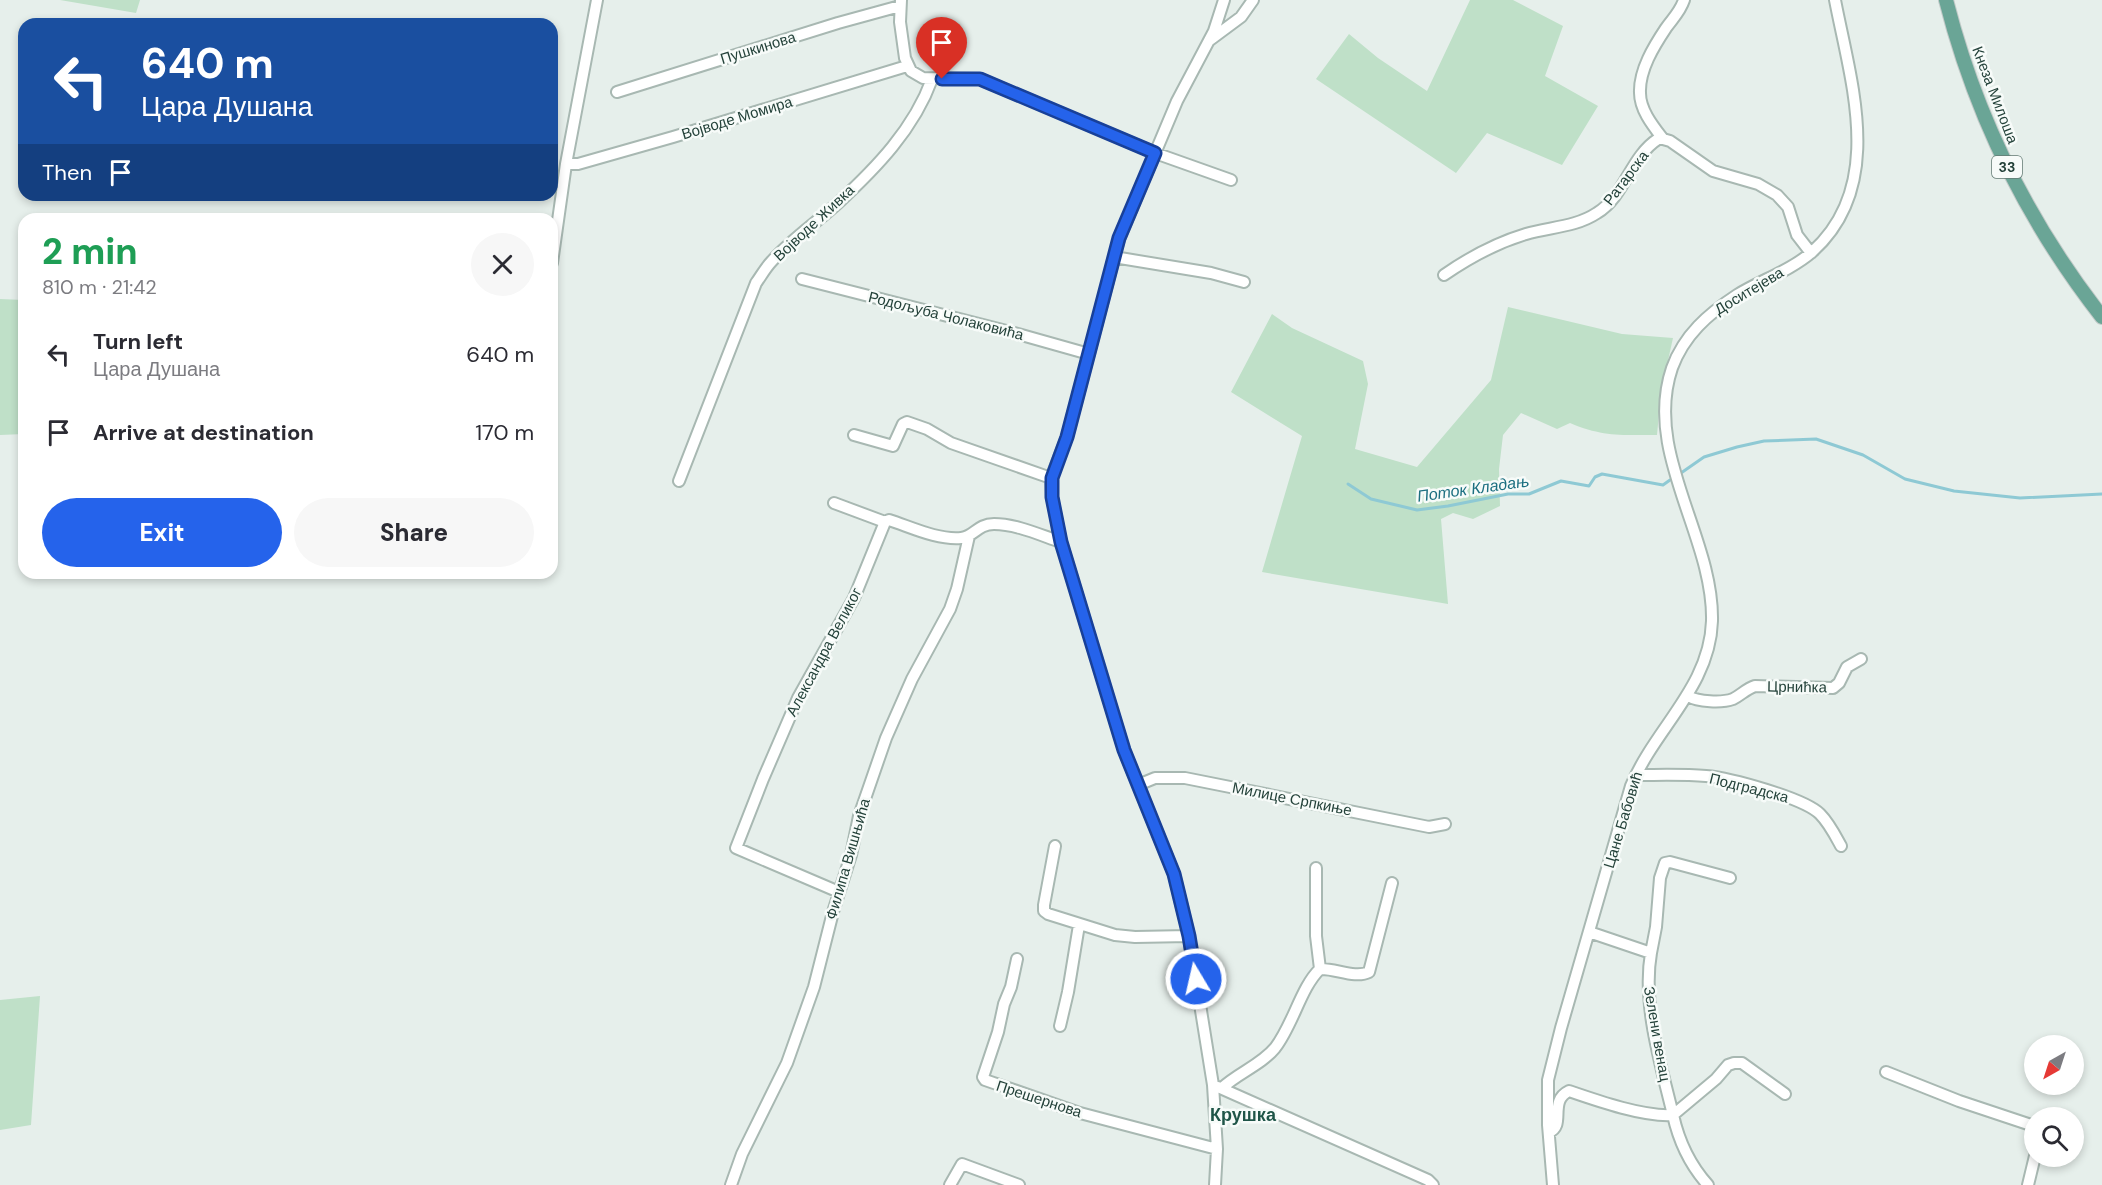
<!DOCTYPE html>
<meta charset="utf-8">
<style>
:root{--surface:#fff;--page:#f7f7f7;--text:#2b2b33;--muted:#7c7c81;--accent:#2563eb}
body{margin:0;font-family:"DM Sans",sans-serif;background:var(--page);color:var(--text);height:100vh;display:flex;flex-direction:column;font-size:22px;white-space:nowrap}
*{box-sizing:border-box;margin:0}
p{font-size:20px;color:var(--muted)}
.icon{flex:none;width:33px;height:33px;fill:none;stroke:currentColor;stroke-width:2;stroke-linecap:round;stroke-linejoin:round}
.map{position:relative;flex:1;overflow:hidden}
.side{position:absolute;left:18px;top:213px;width:540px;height:366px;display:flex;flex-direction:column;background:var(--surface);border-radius:18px;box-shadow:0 3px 9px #0003}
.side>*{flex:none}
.guide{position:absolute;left:18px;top:18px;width:540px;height:183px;border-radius:18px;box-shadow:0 3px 9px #0003;background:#1a4fa0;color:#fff;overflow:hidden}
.needle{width:39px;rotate:219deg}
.tools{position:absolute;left:2024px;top:1035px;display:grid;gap:12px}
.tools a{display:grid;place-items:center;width:60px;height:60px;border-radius:50%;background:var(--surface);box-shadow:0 3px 9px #0003;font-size:30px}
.pin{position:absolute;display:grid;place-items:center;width:51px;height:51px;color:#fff;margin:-62px -26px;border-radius:50% 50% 50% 0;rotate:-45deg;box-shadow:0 0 6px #0007}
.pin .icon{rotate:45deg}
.me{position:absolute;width:66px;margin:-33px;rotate:351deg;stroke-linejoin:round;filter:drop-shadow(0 0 4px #0008)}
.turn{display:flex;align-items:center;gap:21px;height:126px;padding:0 24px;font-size:27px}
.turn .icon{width:78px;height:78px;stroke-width:2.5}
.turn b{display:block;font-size:42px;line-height:51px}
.then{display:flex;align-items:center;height:57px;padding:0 24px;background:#0003;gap:12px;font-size:22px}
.round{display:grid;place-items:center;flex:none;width:63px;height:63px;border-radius:32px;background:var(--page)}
.overview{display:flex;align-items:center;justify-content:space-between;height:102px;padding:0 24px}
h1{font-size:36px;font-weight:800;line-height:45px;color:#1e9e55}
.cta{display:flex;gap:12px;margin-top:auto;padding:12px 24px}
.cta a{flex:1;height:69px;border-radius:36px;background:var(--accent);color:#fff;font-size:24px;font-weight:800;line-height:69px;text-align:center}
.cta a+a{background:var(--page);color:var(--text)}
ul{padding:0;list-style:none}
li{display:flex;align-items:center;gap:18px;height:78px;padding:0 24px}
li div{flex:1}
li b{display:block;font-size:22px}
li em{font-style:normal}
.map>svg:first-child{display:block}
.green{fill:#bfe0c8}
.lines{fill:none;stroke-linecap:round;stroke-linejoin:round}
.stream{stroke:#8ec9d4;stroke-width:3}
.minor-casing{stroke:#a8b8b2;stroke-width:14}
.major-casing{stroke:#c2cac8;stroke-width:16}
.minor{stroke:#fff;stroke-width:10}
.major{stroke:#6aa596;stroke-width:14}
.route-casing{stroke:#184099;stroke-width:15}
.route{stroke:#2563eb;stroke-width:10}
.labels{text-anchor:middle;stroke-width:5;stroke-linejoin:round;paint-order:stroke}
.shield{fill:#f7fbf9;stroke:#637a73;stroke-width:1.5}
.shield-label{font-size:14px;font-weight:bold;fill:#24423a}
.street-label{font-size:15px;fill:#24423a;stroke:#f7fbf9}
.water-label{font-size:16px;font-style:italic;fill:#1c6f80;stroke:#f7fbf9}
.quarter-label{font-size:18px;font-weight:bold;fill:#1f5548;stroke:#f7fbf9}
</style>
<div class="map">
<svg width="2102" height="1185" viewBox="0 0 2102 1185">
<rect width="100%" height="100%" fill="#e6efeb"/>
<path class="green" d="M60,0H140L136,13Z
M1470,0H1513L1563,26L1545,76L1598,106L1562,165L1487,133L1456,173L1316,79L1349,34L1378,58L1427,91Z
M0,299L24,300V434L0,435Z
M1508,307L1622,334L1673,338L1661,392L1657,435C1622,435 1603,437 1570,423L1557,429L1521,413L1503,435L1499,469L1500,506L1473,519L1453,513L1441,519L1448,604L1262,572L1302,436L1231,392L1272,314L1292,328L1363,361L1368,384L1355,449L1417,467L1491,380Z
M40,996L31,1125L0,1130V1000Z"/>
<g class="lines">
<path class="stream" d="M1681,473L1704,457L1737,447L1764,441L1816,439L1863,455L1905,479L1954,491L2020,498L2102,494
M1348,484L1371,499L1417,510L1448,506L1508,494H1529L1561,481L1589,486L1595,477L1602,474L1663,485L1670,480"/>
<defs>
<path id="minor" d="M901,0L900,22L905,58L911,71L923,78L980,79L1155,153L1231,180
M1210,40L1241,17L1253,0
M617,92L838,23L900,6
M1663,139L1670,141L1713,171L1758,184L1777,195L1788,207L1797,235L1811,253
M1663,139C1653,126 1640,110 1640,93C1639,70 1654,46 1666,28C1673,18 1680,12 1684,0
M566,164H578L673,137L907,66
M1114,257L1211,273L1244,282
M552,263L566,164L597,0
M1444,275C1470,257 1496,243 1526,234C1550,227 1576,227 1597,213C1625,196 1630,157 1658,139H1663
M802,279L1018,334L1089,354
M854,435L893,446L903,424L907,422L927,429L951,443L1051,478
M679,481L756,283C761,276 766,267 772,261C792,239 817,222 838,203C876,168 914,129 932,79
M834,503L885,522
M1688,696C1698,702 1722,703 1733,699C1741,695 1746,689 1755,686L1833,688L1839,683L1847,667L1861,659
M1636,775C1659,775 1683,774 1706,776C1730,778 1804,798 1820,814C1829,823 1835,835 1841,846
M1138,785L1155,778H1185L1429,827L1445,824
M1055,846L1044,905V911L1048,914L1115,935L1135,937L1189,936
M839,892L736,848L763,779L798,698L854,598L885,522L889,520C911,527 937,540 961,538C974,537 977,524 994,524C1016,524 1040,535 1061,542
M1651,953L1656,927L1660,878L1665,863L1670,862L1730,878
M1017,959L1011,987L1004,1004L998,1032L983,1077L985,1080L1080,1113L1217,1149
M1320,969C1335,968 1355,979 1369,972L1392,883
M1060,1026L1068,992L1079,925
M1886,1072L1959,1101L2034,1126
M1218,1087L1428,1180L1433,1185
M1222,1088C1238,1073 1261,1065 1275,1048C1293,1025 1301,987 1320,969L1316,936V868
M1549,1132C1566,1126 1548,1101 1569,1091C1598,1101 1644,1117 1673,1115C1661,1065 1642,1004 1651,953L1589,932
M731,1185L742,1154L787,1063L814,987L833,912L851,855L859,816L886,738L912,679L950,609L957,589L969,536
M950,1185L962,1164L1019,1185
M1215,1185L1217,1149L1213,1085L1189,936L1174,874L1124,750L1061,542L1052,497L1051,478L1067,437L1119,239L1177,101L1214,31L1224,0
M1553,1185L1548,1125V1080L1561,1028L1631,786C1655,728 1710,687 1712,621C1714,537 1643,453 1672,368C1684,335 1708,314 1737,295C1761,280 1790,271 1812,252C1886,186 1851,83 1835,0
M1708,1185C1689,1164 1679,1142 1673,1115L1716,1079L1728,1065L1734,1063H1742L1785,1094
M2028,1185L2035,1156"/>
<path id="major" d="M1946,0C1976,118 2027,221 2102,317"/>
</defs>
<use href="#minor" class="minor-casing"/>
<use href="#major" class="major-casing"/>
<use href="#minor" class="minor"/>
<use href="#major" class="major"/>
</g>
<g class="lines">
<defs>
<path id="route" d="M942,79H980L1155,153L1119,238L1067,437L1052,478V497L1061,542L1124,750L1174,874L1189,936L1196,979"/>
</defs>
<use href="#route" class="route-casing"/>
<use href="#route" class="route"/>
</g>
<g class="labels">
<rect class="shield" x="1992" y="156" width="30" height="22" rx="4.5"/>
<g class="shield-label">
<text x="2007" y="172">33</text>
</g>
<g class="street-label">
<text transform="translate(758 48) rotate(-17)" y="5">Пушкинова</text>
<text transform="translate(1995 95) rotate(69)" y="5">Кнеза Милоша</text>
<text transform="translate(737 118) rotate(-17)" y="5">Војводе Момира</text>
<text transform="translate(1626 178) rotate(-53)" y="5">Ратарска</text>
<text transform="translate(814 223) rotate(-43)" y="5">Војводе Живка</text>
<text transform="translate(1749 291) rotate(-31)" y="5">Доситејева</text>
<text transform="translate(946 316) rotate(14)" y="5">Родољуба Чолаковића</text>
<text transform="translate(824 652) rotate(-62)" y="5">Александра Великог</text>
<text transform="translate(1797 687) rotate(1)" y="5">Црнићка</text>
<text transform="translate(1749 788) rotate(14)" y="5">Подградска</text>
<text transform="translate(1292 799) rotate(11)" y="5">Милице Српкиње</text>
<text transform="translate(1623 820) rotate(-73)" y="5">Цане Бабовић</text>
<text transform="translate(848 859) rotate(-74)" y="5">Филипа Вишњића</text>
<text transform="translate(1657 1034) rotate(80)" y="5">Зелени венац</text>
<text transform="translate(1039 1099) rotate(18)" y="5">Прешернова</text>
</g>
<g class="water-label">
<text transform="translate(1473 488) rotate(-8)" y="6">Поток Кладањ</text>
</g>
<g class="quarter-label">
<text x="1243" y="1121">Крушка</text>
</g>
</g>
</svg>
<div class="tools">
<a><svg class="needle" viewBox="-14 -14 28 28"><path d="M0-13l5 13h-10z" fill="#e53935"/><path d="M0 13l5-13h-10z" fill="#7c7c81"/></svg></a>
<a><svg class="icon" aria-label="search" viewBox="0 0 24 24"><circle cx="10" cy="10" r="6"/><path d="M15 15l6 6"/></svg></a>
</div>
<div class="pin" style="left:942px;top:79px;background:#d93025"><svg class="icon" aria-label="arrive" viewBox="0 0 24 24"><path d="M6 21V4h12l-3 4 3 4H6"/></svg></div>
<svg class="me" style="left:1196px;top:979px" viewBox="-20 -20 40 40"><circle r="17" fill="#2563eb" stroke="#fff" stroke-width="3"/><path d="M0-11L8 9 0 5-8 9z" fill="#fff"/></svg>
<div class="guide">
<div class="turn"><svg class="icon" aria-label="left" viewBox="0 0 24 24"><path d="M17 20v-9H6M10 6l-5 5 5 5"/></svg><div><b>640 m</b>Цара Душана</div></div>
<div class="then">Then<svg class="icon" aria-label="arrive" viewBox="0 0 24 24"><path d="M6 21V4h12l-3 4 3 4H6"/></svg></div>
</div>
<section class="side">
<div class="overview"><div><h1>2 min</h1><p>810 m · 21:42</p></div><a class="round"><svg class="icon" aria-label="close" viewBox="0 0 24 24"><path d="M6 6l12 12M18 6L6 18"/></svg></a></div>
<ul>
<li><svg class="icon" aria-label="left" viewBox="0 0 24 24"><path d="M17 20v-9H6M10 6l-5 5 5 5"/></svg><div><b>Turn left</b><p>Цара Душана</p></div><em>640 m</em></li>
<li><svg class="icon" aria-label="arrive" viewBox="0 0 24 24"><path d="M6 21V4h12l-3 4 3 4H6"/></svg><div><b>Arrive at destination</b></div><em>170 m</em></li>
</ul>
<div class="cta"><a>Exit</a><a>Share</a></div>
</section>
</div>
